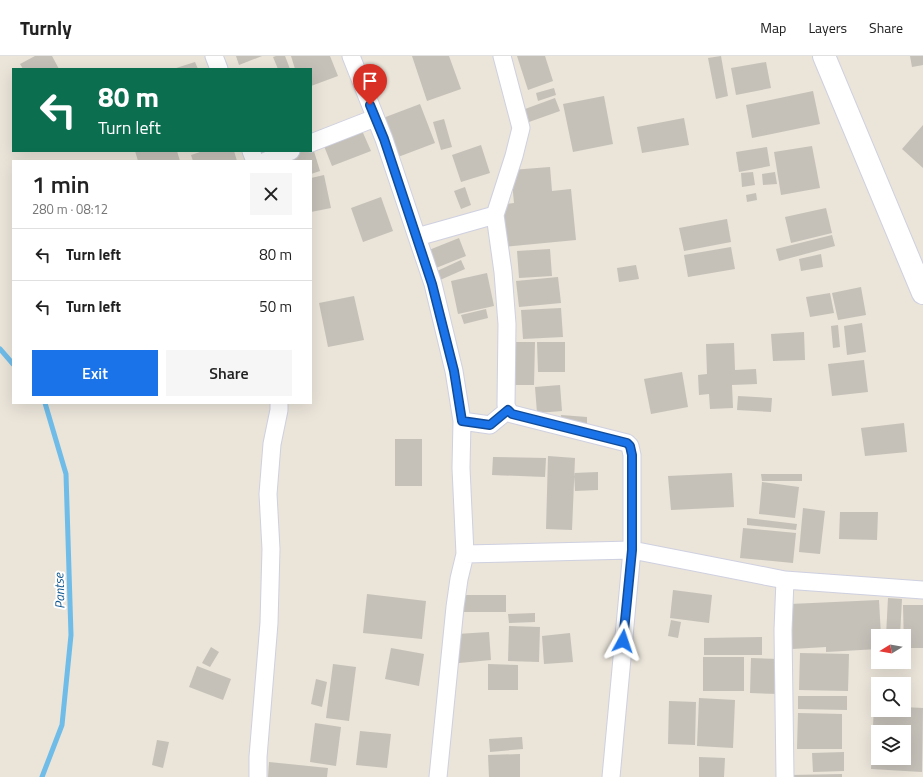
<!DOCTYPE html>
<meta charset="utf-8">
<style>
:root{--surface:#fff;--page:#f6f6f6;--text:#222;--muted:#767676;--line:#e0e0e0;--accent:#1a73e8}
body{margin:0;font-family:"Titillium Web",sans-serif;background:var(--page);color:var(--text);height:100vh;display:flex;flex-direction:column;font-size:15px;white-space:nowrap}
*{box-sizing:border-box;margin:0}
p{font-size:13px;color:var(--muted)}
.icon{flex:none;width:22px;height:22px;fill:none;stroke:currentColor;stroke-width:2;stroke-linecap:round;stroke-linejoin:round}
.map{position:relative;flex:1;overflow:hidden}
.details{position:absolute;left:12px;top:104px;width:300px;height:244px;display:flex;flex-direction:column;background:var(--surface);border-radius:0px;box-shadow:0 4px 16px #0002}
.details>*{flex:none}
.banner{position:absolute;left:12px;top:12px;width:300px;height:84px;border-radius:0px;box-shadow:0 4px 16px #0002;background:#0b6e4f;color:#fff;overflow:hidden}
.needle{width:26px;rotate:259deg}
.fabs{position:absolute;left:871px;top:573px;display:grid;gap:8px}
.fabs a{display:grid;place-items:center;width:40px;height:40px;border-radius:0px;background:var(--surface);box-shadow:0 4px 16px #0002;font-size:20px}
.pin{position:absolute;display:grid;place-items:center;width:34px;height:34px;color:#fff;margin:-41px -17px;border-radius:50% 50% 50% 0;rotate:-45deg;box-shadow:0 0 4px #0007}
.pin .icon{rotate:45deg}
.me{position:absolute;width:44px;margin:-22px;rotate:5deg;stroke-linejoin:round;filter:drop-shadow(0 0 3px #0008)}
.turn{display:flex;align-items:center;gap:14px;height:84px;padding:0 20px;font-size:18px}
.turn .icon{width:52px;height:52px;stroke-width:2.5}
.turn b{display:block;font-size:28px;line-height:34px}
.round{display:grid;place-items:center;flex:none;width:42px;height:42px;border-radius:0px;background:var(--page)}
.headline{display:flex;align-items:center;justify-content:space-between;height:68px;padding:0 20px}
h1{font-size:24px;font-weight:600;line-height:30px}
.cta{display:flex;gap:8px;margin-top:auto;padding:8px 20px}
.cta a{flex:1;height:46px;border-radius:0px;background:var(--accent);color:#fff;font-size:16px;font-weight:600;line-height:46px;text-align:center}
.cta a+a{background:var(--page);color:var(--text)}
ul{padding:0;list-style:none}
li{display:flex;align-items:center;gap:12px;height:52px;padding:0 20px;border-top:1px solid var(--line)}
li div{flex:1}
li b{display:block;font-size:15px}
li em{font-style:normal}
header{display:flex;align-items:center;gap:24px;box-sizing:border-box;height:56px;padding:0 20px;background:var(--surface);border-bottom:1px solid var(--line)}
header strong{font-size:19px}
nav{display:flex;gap:22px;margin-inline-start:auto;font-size:14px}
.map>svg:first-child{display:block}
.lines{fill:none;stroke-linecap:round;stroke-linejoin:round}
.stream{stroke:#6fbce9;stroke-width:5}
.building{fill:#c5c1b9;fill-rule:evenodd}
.street-casing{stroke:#cfd0e0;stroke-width:19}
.secondary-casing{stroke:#cfd0e0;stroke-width:24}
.street{stroke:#fff;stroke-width:17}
.secondary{stroke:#fff;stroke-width:22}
.route-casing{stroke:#114b97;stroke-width:10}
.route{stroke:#1a73e8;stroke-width:7}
.labels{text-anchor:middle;stroke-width:4;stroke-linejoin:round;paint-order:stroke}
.water-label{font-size:13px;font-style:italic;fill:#125891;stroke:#fff}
</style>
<header>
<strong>Turnly</strong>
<nav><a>Map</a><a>Layers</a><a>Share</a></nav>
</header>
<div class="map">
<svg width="923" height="721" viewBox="0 0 923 721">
<rect width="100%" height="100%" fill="#eae4d9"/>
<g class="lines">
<path class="stream" d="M0,293L13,308
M42,721L62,669L71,579L66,418L45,347"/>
</g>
<path class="building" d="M35,0H52L59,13H23L20,8Z
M236,0H262L239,9Z
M276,0H285L290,13H278L273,1Z
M291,0H330L338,20L311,30V13H295Z
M412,0H449L461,33L427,45Z
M517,0H545L553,25L528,34Z
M721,0L728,40L716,43L708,2Z
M910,0H923V9L912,11Z
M195,6L198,13H173Z
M766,6L771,32L736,39L731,12Z
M554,32L556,39L538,45L536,37Z
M813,35L820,68L752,82L746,49Z
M604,40L613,88L573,96L563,48Z
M555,42L560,55L529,66L525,53Z
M420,48L435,87L398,101L383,62Z
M684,62L689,89L642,97L637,71Z
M444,63L452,91L441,94L433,66Z
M923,69V112L902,93Z
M360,70L371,95L332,110L322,85Z
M481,89L490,117L461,126L452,99Z
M812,90L820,132L781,139L774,96Z
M767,91L770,110L739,116L736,96Z
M313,92L320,115L311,118V105H274V104L303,95H311Z
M135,95H177L180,105H138Z
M203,95H234L237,105H193L191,99Z
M550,111L552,135L571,133L576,184L502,191L498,149L514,147L511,114Z
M753,116L755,129L742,131L741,117Z
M775,116L777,128L763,129L762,118Z
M324,119L331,152L311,156V122Z
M465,131L471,149L461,153L454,135Z
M756,137L757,144L747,146L746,139Z
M381,141L393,175L363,186L351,152Z
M826,152L832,177L791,187L785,161Z
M727,163L731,186L684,195L679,172Z
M832,179L835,190L779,205L776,193Z
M459,182L466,200L436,212L429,194Z
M731,191L735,213L688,221L684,199Z
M550,193L552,220L519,222L517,195Z
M821,198L823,211L801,215L799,203Z
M461,204L465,213L440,224L437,215Z
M636,209L639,223L619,226L617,212Z
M487,217L494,250L458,258L451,225Z
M558,221L561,247L519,251L516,225Z
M861,231L866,259L838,264L832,237Z
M830,237L834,257L810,261L806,241Z
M354,240L364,284L328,291L319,247Z
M561,252L563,281L523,283L521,254Z
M486,253L488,262L464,268L461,259Z
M862,267L866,296L847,299L844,270Z
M838,269L840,291L833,292L831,270Z
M804,276L805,304L773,305L771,278Z
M511,286H535L534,329H511Z
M537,286H565V316H538Z
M734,287L735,314L756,313L757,328L732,329L733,352L710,353L709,338L699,339L698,319L707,318L706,288Z
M864,304L868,336L832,340L828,308Z
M682,316L688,351L651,358L644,323Z
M560,329L562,355L537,357L535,331Z
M738,340L772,342L771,356L737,354Z
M561,359L587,361V370L561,368Z
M904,367L907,396L865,400L861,372Z
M395,383H422V430H395Z
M548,400L575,402L572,474L546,473Z
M493,401L546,402L545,421L492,419Z
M598,416V434L575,435L574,417Z
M732,417L734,451L671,454L668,420Z
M761,418H802V425H762Z
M762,426L799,431L795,462L759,458Z
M803,452L825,455L820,498L799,496Z
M840,456H878L877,484L839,483Z
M747,462L797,468L796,474L747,469Z
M743,472L796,477L793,507L740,502Z
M673,534L712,539L709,567L670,562Z
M367,538L426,545L422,583L363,577Z
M457,539H506V556H457Z
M888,542L902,543L900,580H886Z
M879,544L881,580H878V593L826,596V591L792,593L790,548Z
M903,549H923V592H904Z
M535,557V566L509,567L508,558Z
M671,564L681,566L678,582L668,580Z
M509,570L540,571L539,606L508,605Z
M489,576L491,604L459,607L457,578Z
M570,577L573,606L544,608L542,580Z
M762,581V599H704V582Z
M211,591L219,596L210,611L202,607Z
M391,592L424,598L419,630L385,623Z
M800,597L849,598L848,635L799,634Z
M703,601H744V635H703Z
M751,602L780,603L778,638L750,637Z
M333,608L356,611L349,665L326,662Z
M488,608L518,609V634H488Z
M197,610L231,623L223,644L189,631Z
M316,623L327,626L322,651L311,648Z
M798,640H847V654L798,653Z
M699,642L735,644L733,692L697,690Z
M669,645L696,646L695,689L668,688Z
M874,649H878V654H904V651L923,652L922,716L871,713ZM878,676H904V702H878Z
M798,657L842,658V693H797Z
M315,667L341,671L336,710L310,706Z
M360,675L391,678L387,712L356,709Z
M522,681L523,693L490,696L489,683Z
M157,684L169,686L163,712L152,709Z
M844,696V715L813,716L812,697Z
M520,698V721H489L488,699Z
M699,701L725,702L724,721H699Z
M269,706L328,712L327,721H268Z
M842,718V721H791V719Z"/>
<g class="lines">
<defs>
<path id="street" d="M214,0L219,13
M351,0L384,83L417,181L495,159
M311,87L375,62
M251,95L255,105
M266,105L291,95
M417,181L433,228L454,315L462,365L461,412L465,498L459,523L455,551L438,721
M462,365L490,369L508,354
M465,498L632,494V399L630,390L627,387L512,358L508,354L506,349L507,268L503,216L495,159L514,100L521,72L502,0
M258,721V701L269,567L271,493L268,438L272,388L279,354V347
M611,721L632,494L785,524
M785,721L783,574L785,524L923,534"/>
<path id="secondary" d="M824,0L923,237"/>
</defs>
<use href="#street" class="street-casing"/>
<use href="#secondary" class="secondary-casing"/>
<use href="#street" class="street"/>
<use href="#secondary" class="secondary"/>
</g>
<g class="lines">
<defs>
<path id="route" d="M370,49L384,83L432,228L454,315L462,365L490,369L508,354L512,358L627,387L630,390L632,399V494L623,585"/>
</defs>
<use href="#route" class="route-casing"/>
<use href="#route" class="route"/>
</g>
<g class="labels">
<g class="water-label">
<text transform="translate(59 535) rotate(-92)" y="5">Pantse</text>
</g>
</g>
</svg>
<div class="fabs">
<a><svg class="needle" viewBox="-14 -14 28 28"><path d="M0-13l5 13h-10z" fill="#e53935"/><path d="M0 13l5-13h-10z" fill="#767676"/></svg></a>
<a><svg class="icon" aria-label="search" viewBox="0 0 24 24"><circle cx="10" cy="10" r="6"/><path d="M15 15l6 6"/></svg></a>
<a><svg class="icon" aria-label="layers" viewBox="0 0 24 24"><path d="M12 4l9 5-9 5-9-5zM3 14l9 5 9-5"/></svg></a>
</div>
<div class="pin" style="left:370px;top:49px;background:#d93025"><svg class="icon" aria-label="arrive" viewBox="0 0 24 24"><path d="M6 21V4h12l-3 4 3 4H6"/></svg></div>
<svg class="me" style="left:623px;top:585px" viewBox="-20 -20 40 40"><path d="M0-17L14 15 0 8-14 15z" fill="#1a73e8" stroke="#fff" stroke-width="4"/></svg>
<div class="banner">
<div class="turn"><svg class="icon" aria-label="left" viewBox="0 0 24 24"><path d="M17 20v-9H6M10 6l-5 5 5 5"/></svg><div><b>80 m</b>Turn left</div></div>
</div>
<section class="details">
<div class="headline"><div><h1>1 min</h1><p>280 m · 08:12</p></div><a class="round"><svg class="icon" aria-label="close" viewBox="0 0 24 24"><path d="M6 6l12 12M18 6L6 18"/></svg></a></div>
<ul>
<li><svg class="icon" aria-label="left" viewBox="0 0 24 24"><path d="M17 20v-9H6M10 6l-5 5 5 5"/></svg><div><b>Turn left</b></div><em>80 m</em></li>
<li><svg class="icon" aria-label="left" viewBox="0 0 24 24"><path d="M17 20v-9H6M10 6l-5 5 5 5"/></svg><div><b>Turn left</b></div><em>50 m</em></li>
</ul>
<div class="cta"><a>Exit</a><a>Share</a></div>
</section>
</div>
